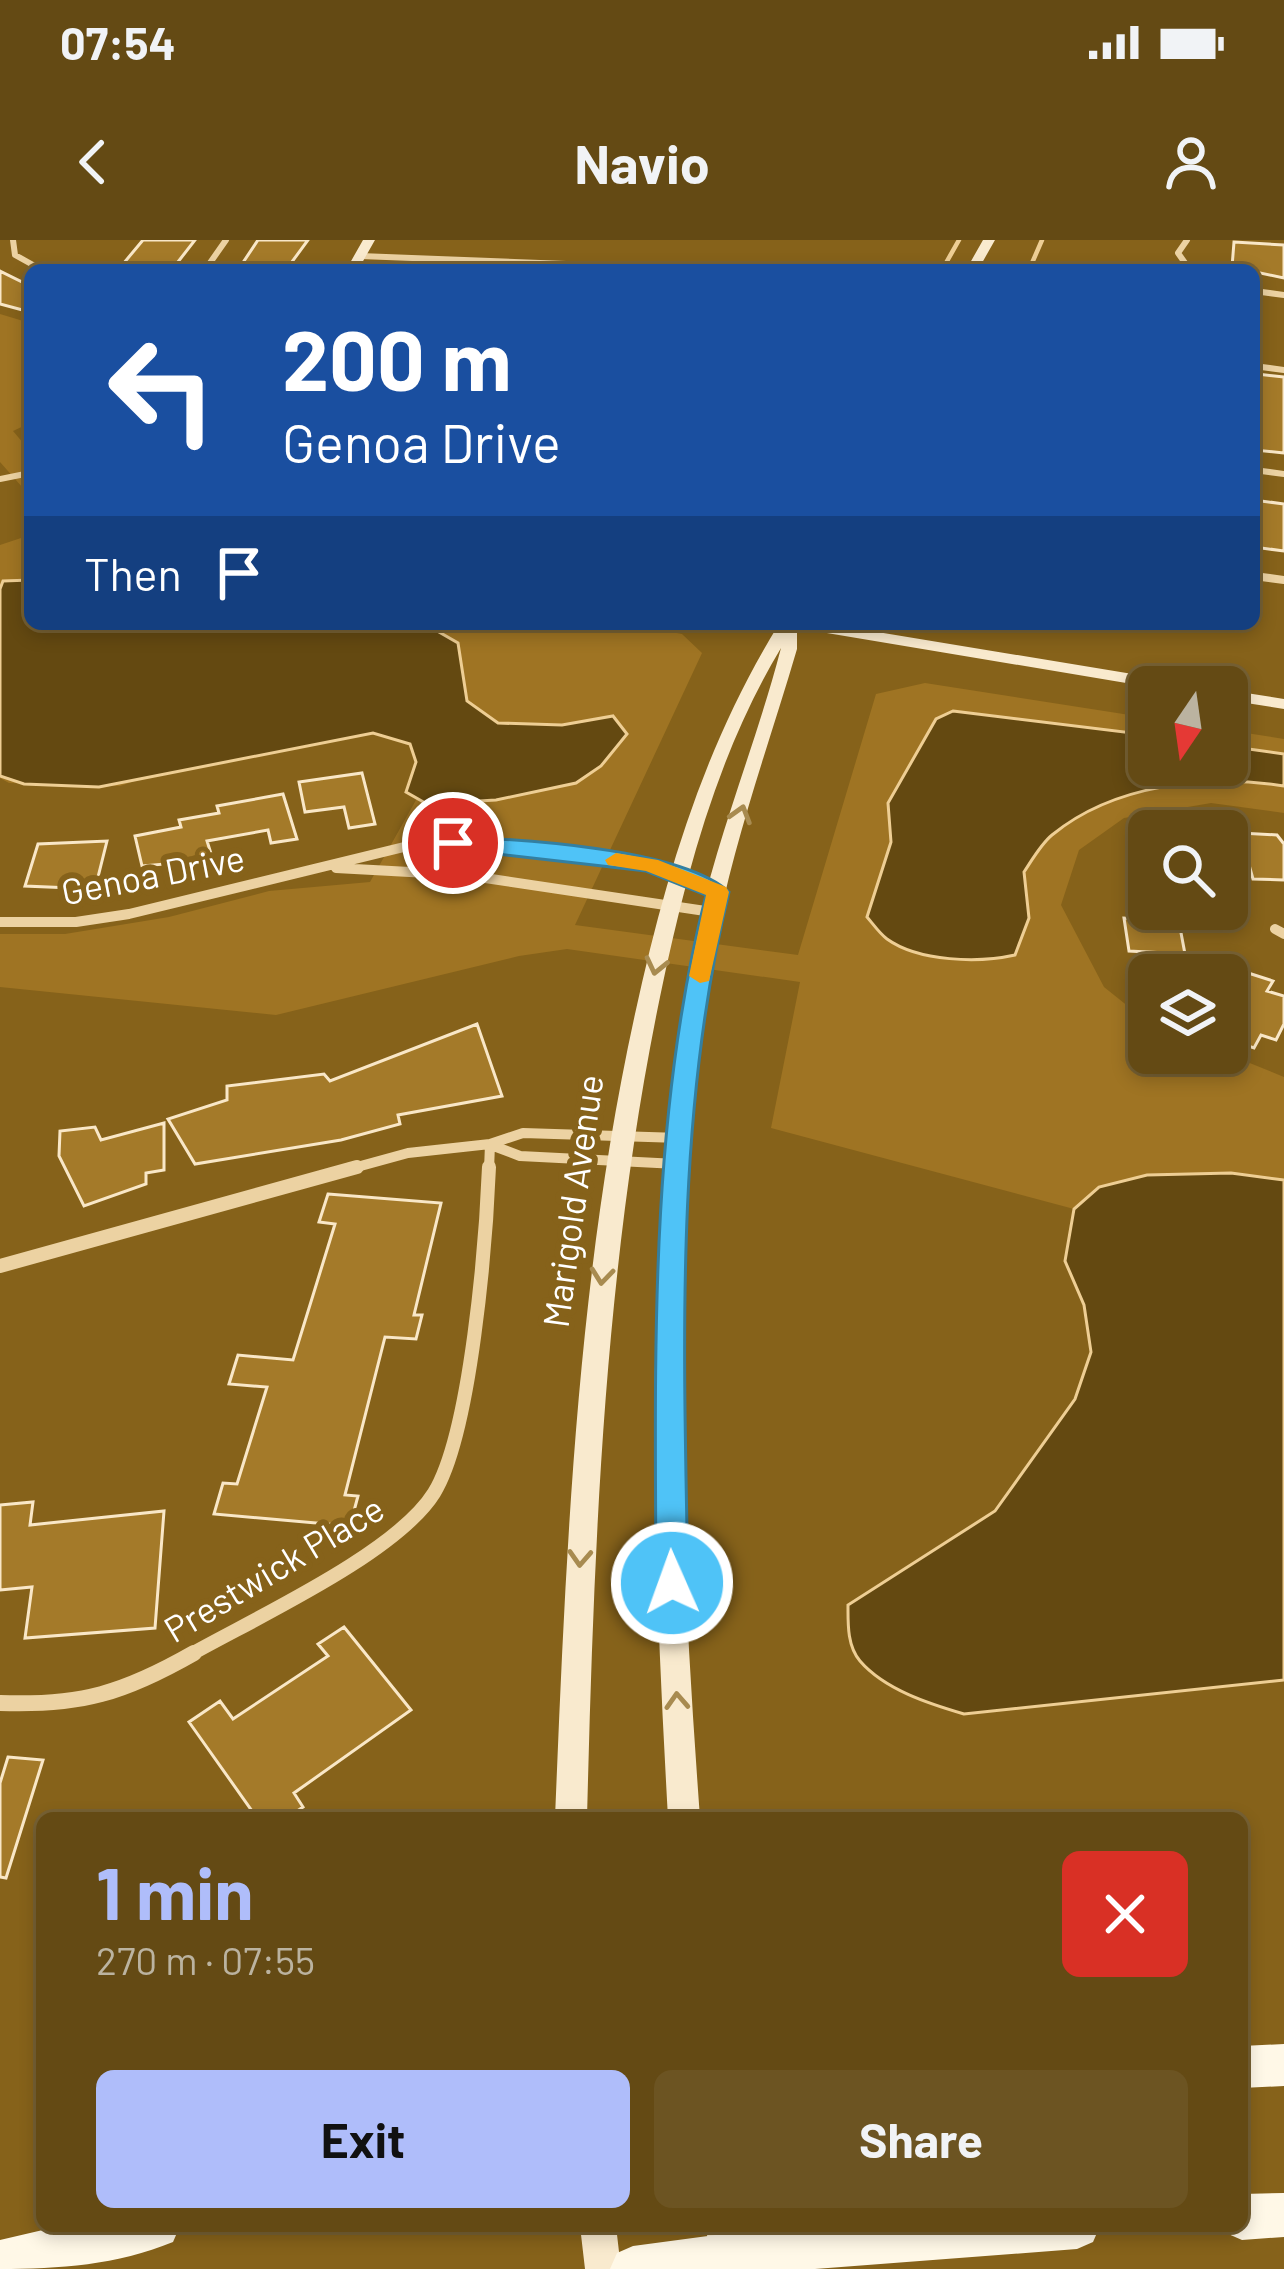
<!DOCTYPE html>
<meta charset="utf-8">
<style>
:root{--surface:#644a14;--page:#6c5422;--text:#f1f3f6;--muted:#bbb3a0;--line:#786234;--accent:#afbdfa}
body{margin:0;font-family:Barlow,sans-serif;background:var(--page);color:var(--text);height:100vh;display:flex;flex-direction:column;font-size:45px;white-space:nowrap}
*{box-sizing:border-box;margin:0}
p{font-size:39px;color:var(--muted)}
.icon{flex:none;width:66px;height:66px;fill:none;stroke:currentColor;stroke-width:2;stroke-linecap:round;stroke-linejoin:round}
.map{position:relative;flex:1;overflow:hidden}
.panel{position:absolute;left:36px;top:1572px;width:1212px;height:420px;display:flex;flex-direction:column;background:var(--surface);border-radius:18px;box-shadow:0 6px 18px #0003,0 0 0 3px var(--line)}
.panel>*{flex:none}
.hud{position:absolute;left:24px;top:24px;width:1236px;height:366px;border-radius:18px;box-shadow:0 6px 18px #0003,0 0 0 3px var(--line);background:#1a4fa0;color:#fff;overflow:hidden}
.needle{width:78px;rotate:193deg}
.fabs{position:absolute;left:1128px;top:426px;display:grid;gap:24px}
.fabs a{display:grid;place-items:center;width:120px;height:120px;border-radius:18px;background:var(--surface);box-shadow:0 6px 18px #0003,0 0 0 3px var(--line);font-size:60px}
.pin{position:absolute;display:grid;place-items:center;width:102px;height:102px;color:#fff;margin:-51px;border:6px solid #fff;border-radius:50%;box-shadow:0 3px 12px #0007}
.me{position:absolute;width:132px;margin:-66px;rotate:358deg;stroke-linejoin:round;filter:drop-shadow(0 0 9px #0008)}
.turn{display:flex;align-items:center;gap:42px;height:252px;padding:0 60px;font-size:54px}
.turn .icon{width:156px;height:156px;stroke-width:2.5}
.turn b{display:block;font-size:84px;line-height:102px}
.then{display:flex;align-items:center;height:114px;padding:0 60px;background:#0003;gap:24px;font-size:45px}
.round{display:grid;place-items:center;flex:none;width:126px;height:126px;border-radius:18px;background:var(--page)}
.headline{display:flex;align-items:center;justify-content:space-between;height:204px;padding:0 60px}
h1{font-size:72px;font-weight:700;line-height:90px;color:var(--accent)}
.button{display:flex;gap:24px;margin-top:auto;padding:24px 60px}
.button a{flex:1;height:138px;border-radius:18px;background:var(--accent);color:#111;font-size:48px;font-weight:700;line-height:138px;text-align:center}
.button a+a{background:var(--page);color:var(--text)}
.status{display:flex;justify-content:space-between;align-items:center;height:84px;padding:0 60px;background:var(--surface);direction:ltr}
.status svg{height:33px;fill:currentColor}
header{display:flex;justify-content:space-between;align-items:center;height:156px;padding:0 60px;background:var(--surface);font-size:54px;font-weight:700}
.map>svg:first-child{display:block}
.green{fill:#9f7423}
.water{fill:#644911;stroke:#eece94;stroke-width:3}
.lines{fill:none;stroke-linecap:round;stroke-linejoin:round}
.stream{stroke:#eece94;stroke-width:4.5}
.building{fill:#a47a29;stroke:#f9e7c7;stroke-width:3}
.street-far4{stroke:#ecd2a2;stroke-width:6}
.street-far3{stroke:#ecd2a2;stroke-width:8}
.street-far2{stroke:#ecd2a2;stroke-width:10}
.street-far1{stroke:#ecd2a2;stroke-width:14}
.street{stroke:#ecd2a2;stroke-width:16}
.secondary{fill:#f9eace;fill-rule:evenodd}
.primary{fill:#fff8e7;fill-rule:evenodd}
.oneway{stroke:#a88b50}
.route{fill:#4fc3f7;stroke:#337fa1;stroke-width:3}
.slow{fill:#f59e0b}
.labels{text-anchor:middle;stroke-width:12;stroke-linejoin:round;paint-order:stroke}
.street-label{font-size:36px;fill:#fff;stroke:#86621a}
</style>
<div class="status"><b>07:54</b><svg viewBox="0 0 49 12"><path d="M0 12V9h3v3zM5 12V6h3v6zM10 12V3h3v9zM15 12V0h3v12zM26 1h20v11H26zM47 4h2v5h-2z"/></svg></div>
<header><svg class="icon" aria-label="back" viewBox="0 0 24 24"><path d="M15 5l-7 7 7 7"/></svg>Navio<svg class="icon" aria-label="person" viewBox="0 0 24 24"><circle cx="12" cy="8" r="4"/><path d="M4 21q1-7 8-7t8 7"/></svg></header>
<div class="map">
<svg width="1284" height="2029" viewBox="0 0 1284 2029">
<rect width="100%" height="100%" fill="#86621a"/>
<path class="green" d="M0,74L30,83V183L13,191L30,211V256L0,222Z
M30,295V384H629L682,394L702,413L575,685L798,715L876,454L925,443L1149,478V525H1227V490L1284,499V573L1211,563L1124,578L1079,610L1061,665L1104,747L1149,783V813H1225L1284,837V940L1231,933L1099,947L1074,969L771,888L800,742L567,709L519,716L276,775L0,747V694H65L169,677L269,651L370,642L425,544L431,507L387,492L315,498L197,520L120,546L9,543L0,538V365L9,353L0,348V305Z"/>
<path class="water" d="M30,340V384H425L458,403L467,461L498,483L562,485L613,476L627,494L601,526L576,543L496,560L427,564L406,552L416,522L410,504L373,493L99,547L24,544L0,536V349L3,341Z
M953,471L1149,495V525H1227V506L1284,514V546C1208,534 1114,544 1052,595C1041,604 1032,620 1024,632L1029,678L1015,715C979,723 919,722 887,699C880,694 873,684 867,677L891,602L888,563L936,479Z
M1231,933L1284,940V1440L964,1474C930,1464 885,1450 860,1421C847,1406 848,1383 848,1365L995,1271L1075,1159L1091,1112L1084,1065L1065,1021L1074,969L1099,947L1147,935Z"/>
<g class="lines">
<path class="stream" d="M942,30L959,0
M1029,30L1042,0"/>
</g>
<path class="building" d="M143,0H195L174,27L118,30Z
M258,0H308L286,30H238Z
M1234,2L1284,5V38L1232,27Z
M0,31L30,46V72L0,64Z
M1257,134L1284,137V213L1254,210Z
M1254,260L1284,264V311L1254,307Z
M362,533L375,584L349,588L344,567L305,572L299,542Z
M283,554L297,599L271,603L268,590L207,601L213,620L142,626L135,596L181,587L179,580L219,573L217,566Z
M1240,593L1277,595L1284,604V640L1253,639Z
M107,601L95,649L25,646L38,604Z
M1150,675L1178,677L1185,714L1129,711L1124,678L1150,679Z
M1242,731L1273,741L1267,751L1284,756V784L1276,800L1261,795L1254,808L1227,799V758Z
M477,784L502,856L398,875L400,884L341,900L195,924L168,879L227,860V846L324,834L330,841Z
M164,883V930L146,933V944L84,966L59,916L60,891L95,887L101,900Z
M328,954L441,963L414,1075H422L416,1099L385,1097L345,1255L358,1256L350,1286L214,1274L223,1243L237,1244L267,1147L229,1144L238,1115L293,1120L335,984L319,982Z
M33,1262L30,1285L164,1271L155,1388L25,1398L32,1347L0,1350V1265Z
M344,1387L411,1470L294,1553L303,1567L287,1578H257L189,1482L220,1461L233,1479L328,1416L318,1404Z
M8,1517L43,1520L6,1638L0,1637V1543Z"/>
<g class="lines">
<path class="street-far4" d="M13,0L15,15L42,30
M1187,0L1178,13L1190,30
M360,16L721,30
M205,30L226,0
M1254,51L1284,55
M1254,126L1284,130
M1254,230L1284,234
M0,239L30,233"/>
<path class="street-far3" d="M1254,336L1284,340"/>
<path class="street-far2" d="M336,628L465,635L712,672
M0,682H76L129,674L404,607L453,603L507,605L651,625L718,652
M1275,689L1284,694
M491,905L520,916L677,924
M346,930L408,913L490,904L523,893L680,898
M489,930L490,904"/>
<path class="street-far1" d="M0,1026L357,927
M188,1416C253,1379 396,1314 434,1253C471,1193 486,1002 489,927"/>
<path class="street" d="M0,1463C81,1466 124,1453 194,1413"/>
<path class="secondary" d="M363,0H375L358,30H346Z
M983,0H995L978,30H966Z
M779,384H829L1181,442L1189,447H1150L797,388V409C768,508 732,605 714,707C665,994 679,1288 700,1578H668C652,1288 640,992 694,705C714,603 755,508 781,408C717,514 685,637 660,757C604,1028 594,1303 587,1578H555C566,1309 577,1038 635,774C665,637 704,505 779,384Z
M1227,450L1284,459V469L1227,460Z
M580,1986H616L621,2029H585Z
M706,1986H742L747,2029H711Z"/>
<path class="primary" d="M1284,1804V1846L1242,1848V1806Z
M1284,1953V1997L1242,2000L1226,1993L1223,1986H1242V1954Z
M60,1986H180L173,2002C117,2025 59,2029 0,2029V2000Z
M783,1986H1100L1093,2002L1077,2009L815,2029H610L617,2013L633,2006Z"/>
</g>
<defs><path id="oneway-chevron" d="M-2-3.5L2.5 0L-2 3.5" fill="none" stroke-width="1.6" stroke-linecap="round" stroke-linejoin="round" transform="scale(3)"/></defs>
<g class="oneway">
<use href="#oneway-chevron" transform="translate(741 574) rotate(-73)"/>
<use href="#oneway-chevron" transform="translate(656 726) rotate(103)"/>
<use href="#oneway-chevron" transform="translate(602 1036) rotate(96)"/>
<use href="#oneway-chevron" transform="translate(580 1318) rotate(93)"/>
<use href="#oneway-chevron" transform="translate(677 1461) rotate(-93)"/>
</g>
<path class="route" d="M453,597C519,599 681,608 729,652C674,876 684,1114 688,1343L683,1353L672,1357L660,1353L656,1343C655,1115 649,878 706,655L646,631L445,608V598Z"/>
<path class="slow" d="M616,613L658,620L726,647L729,652L709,741L700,743L689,736L706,655L646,631L608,625L605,620Z"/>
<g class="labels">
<g class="street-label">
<text transform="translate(153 635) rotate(-11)" y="13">Genoa Drive</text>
<text transform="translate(573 961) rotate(-82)" y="13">Marigold Avenue</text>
<text transform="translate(274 1329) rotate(-31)" y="13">Prestwick Place</text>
</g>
</g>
</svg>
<div class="fabs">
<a><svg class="needle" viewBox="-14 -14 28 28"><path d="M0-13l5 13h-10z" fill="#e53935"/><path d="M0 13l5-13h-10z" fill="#bbb3a0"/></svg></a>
<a><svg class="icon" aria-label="search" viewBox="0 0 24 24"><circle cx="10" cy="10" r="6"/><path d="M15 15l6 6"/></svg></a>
<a><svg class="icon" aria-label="layers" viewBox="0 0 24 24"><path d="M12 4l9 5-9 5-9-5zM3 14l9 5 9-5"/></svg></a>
</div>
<div class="pin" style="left:453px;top:603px;background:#d93025"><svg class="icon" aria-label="arrive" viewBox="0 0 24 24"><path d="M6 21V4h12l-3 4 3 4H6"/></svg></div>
<svg class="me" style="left:672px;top:1343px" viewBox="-20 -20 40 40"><circle r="17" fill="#4fc3f7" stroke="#fff" stroke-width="3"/><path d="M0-11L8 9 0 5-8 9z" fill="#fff"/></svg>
<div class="hud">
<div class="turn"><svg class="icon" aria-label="left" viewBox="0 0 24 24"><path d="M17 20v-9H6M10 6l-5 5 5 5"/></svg><div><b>200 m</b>Genoa Drive</div></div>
<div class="then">Then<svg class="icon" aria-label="arrive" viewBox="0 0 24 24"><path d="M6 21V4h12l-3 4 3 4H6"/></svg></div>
</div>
<section class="panel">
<div class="headline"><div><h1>1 min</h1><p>270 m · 07:55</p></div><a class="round" style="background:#d93025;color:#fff"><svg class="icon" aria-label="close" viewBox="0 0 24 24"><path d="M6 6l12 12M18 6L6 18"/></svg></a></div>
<div class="button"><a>Exit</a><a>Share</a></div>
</section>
</div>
